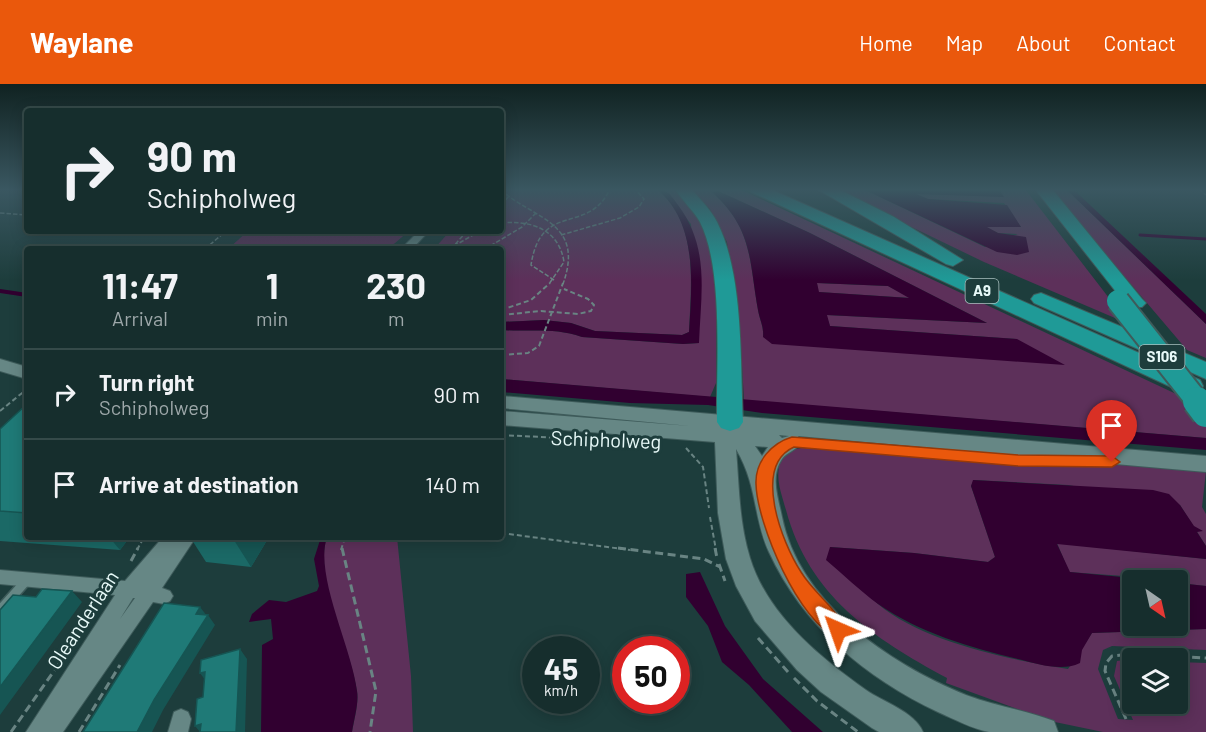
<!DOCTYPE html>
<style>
:root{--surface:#162e2d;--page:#1f3635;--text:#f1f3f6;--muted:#9ea8aa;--line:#354a49;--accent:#ea580c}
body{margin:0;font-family:Barlow,sans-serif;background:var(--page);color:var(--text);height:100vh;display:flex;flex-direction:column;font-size:22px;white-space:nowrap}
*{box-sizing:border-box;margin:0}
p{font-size:20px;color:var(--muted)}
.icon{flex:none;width:33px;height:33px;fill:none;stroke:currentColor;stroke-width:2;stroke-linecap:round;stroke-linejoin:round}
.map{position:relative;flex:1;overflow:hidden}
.panel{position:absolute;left:24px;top:162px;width:480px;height:294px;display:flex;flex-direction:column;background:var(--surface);border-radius:6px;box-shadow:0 3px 15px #0003,0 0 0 2px var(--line)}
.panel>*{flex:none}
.guide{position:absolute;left:24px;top:24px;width:480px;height:126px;border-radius:6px;box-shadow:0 3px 15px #0003,0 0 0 2px var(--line);background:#162e2d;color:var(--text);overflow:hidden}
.needle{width:39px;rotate:146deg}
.controls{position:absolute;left:1122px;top:486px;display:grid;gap:12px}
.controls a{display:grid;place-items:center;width:66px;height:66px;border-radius:6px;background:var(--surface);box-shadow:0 3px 15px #0003,0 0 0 2px var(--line);font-size:30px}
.speed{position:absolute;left:522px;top:552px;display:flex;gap:12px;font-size:30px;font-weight:700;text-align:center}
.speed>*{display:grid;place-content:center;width:78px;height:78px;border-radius:50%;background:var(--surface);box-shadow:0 3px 15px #0003,0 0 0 2px var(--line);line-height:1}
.speed small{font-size:15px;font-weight:400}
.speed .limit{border:9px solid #d22;background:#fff;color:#111}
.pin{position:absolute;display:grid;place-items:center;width:51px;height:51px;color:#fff;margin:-62px -26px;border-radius:50% 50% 50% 0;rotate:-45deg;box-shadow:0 0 6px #0007}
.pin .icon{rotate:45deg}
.me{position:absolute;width:66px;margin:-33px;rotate:317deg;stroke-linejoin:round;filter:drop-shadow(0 0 4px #0008)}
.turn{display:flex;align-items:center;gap:21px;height:126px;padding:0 24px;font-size:27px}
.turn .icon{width:78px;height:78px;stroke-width:2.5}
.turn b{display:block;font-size:42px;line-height:51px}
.eta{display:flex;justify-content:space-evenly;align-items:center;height:102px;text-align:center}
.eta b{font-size:36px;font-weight:700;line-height:42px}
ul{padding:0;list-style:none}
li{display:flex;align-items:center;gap:18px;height:90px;padding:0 24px;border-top:2px solid var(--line)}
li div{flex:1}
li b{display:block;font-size:22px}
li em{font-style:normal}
header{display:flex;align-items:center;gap:36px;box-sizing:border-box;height:84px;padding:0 30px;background:var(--accent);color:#fff}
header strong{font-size:28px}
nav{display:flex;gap:33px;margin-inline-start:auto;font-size:21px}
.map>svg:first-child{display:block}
.green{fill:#5d305a;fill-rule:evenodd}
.water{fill:#310030;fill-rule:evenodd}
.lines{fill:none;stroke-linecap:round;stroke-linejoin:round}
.stream-far1{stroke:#310030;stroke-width:3}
.stream{stroke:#310030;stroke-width:4}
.lane-casing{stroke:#3e5b5a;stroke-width:12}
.street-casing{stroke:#3e5b5a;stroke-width:2}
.secondary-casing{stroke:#3e5b5a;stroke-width:2}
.highway-casing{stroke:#3e5b5a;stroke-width:2}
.path-far2{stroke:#698483;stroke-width:1.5;stroke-dasharray:4.5 2;stroke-linecap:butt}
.path-far1{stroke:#698483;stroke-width:2;stroke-dasharray:5 3;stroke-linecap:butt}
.path{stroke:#698483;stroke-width:3;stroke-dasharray:8 4.5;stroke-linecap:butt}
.lane{stroke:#668785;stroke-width:9}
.street{fill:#668785;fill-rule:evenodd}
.secondary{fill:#668785;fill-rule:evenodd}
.highway{fill:#1f9a97;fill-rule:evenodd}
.highway-bridge-far1-casing{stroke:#3e5b5a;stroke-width:26;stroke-linecap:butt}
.highway-bridge-casing{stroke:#3e5b5a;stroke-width:32;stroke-linecap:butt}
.highway-bridge-far1{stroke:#1f9a97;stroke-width:22}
.highway-bridge{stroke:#1f9a97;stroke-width:28}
.wall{fill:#1b6966}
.shaded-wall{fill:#165553}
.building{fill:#1f7a77;stroke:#165553;stroke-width:1.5}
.route{fill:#ea580c;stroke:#983908;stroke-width:1.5}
.labels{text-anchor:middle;stroke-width:6;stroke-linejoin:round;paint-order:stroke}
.shield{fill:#1d3d3c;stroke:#aac1c0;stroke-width:1.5}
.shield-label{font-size:15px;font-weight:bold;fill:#e7f9f8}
.near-street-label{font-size:20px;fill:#e7f9f8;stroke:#1d3d3c}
</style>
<header>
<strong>Waylane</strong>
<nav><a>Home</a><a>Map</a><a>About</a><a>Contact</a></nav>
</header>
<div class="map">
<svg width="1206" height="648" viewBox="0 0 1206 648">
<rect width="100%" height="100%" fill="#1d3d3c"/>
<path class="green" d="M501,105H657C699,140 691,199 689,248L682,251L595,247L571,239L544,236L501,238V165H434L450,147H501Z
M663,105H679L693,120L716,168V299L710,313L501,295V246C529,248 554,243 582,253L683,260L699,259L691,140Z
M691,105H737L748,109L1206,324V354L744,316L740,246L727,158L710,125ZM718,107L810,149L987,239L826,231L830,242L1017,255L763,253C764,243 760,237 758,226C749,177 753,145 713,109Z
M833,105H863L985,163L1018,150L998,149L985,143H1021L1004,119L928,115L916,110L1003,112L999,105H1025L1129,240L984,178Z
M1050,105H1066L1206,240V274L1187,266Z
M248,147H409L388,165H228Z
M817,199L888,202L911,214L818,208Z
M808,363L1031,380H1118L1206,387L1202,423L1206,430V462L1180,421L1068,401L974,396L971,402L995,473L988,478L914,469L830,463C845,481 860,505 878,520C923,558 1011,576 1068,585L1092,549L1206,545V566L1112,562L1103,566L1098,585L1118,635L1133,636L1114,592L1117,577L1132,575V620H1178V578L1206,579V648H1103L1050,637L946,599L947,594C873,554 809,512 786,426C780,405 775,394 781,373L795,365Z
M327,453H397L411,592L413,648H352C354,636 359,619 357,607C351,564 313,494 327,453Z
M1057,459L1206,475V502L1178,499V496L1069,488Z"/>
<path class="water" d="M657,105C668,105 672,113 678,121C710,164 701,208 699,259L683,260L582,253C554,243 529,248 501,246V238L544,236L571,239L595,247L682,251L689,248C692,199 698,140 657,105Z
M863,105H999L1004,113L916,110L928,115L1007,121L1021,143H987L998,149L1026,153L1029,168L1017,171L997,168Z
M1066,105H1073L1206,230V240Z
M718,107L810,149L987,239L827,231L830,242L1017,255L1065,281L772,260L763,253C764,242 760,237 758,226C749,176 753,145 712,108ZM817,199L888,202L909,214L819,208Z
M501,295L1206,354V366L762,329L708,321L630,319L501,308Z
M973,396L1153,406L1169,410L1180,421L1194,442L1203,447L1197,448L1206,462V475L1057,460L1070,488L1153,496H1132V542H1178V499L1206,502V545L1092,549L1082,566L1080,579C1061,588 1038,580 1018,575C969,563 920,549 878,520C860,507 843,490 826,476L830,463L914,469L988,478L995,473L971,402Z
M321,453H327C314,491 352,564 357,607C359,619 354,635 352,648H261L262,561L273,555L271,535L249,538L252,530L269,516L286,518L317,507L319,502L314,475Z
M700,488L725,542L763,595L823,648H792L749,601L722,578L708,542L686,513V490Z"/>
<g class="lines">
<path class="stream-far1" d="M1140,151L1206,155"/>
<path class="stream" d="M0,207L27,211"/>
<defs>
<path id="lane" d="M0,526L26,497"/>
<path id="street" d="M419,147H429L412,165H401Z
M163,453H196L162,504L170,507L173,512L170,517L164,520L153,518L63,648H26L115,511L0,500V486L125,497ZM133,514H135L120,535Z
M181,625L188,628L191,635L188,648H168L174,628Z"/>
<path id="secondary" d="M0,275L27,283V295L0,287Z
M501,312L1206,372V388L798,352L802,358C797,366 787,368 782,375C770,393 778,413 782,433C799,519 890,580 966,611C995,622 1025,626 1054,637L1058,648C1036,648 1011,648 989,648C972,645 954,635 938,628C866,594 803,542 769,468C753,434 758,402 736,365C739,401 739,439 750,474C767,530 819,573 866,606C883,618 915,628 923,648H879L872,644L821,608L797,586L755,537L736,502L726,475L718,429L715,358L501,341V327L690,342L501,324ZM779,351L789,352L782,354ZM755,362L768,363L762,372Z"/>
<path id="highway" d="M675,105H691C700,115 711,126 717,138C744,191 740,278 743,338L739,344L730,347L721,344L717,338C716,284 724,185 700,138C693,126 682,116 675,105Z
M749,105H770L1200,296L1203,302L1200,308L1191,310L1182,308L751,108Z
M817,105H838L894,133L963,176L953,182L946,180Z
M1035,105H1052L1142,215L1146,219L1142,223H1128Z
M1041,209L1206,278V295L1034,219L1031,215L1034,211Z"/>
</defs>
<use href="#lane" class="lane-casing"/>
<use href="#street" class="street-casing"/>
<use href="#secondary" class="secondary-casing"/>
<use href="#highway" class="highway-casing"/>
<path class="path-far2" d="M1199,105L1206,111
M501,106C535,136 585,138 563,200
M501,121L509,112
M0,129L27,131
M501,139C531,136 559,145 564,178L549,200
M391,147L406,149
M561,151L620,134L639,123L644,115L635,105
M454,162L480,147
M205,165L226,147
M451,165L467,147
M485,165L522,143L537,128
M554,196L531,181C541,116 588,152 610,105"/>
<path class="path-far1" d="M501,226L531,216L550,199
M501,231L541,227L578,230L591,227L594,221L588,215L564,205
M501,271L528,269L539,262L563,199
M0,327L27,305
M501,351L561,354
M686,364L703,383L709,424
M710,433L716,466
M501,449L630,466
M137,466L144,453
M341,466L345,453"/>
<path class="path" d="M342,464L376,607L370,648
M618,464L704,475L720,483
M715,464L717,474
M131,477L138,464
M719,480L725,497
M758,554L788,588
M794,594L817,617L858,648
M1126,635L1105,587L1106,579L1112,572L1131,570L1206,574
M11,648L73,560
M79,648L120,581"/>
<use href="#lane" class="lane"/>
<use href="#street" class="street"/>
<use href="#secondary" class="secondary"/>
<use href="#highway" class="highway"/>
<defs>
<path id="highway-bridge-far1" d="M1118,217L1198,318"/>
<path id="highway-bridge" d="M1197,317L1206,329"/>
</defs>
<use href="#highway-bridge-far1" class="highway-bridge-far1-casing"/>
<use href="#highway-bridge" class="highway-bridge-casing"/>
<use href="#highway-bridge-far1" class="highway-bridge-far1"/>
<use href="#highway-bridge" class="highway-bridge"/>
</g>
<path class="wall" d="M27,320V453H130L120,466L0,457V345Z
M190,453H269L251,483L206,478Z"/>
<path class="shaded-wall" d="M109,453H130L120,466Z
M232,453H269L251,483Z
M72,507L82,518L0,631V603Z
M200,523L207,532L208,531L215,541L163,626L152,648H137Z
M240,565L247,575L245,648H236Z
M205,588L208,600L200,589Z
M201,640L200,648L195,642Z"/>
<path class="building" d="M27,320V429L0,427V345Z
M42,505L72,507L0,603V526L13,511L36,513Z
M164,519L200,523L196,530L208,531L154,616L137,648H83Z
M240,565L236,648H200L201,640L195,642L197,615L203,613L205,588L200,589L201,576Z"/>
<linearGradient id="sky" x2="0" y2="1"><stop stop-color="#102221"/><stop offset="0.54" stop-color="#3a5761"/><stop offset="1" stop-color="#3a5761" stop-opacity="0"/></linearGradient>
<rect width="1206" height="196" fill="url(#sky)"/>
<path class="route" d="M792,353L1018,371L1112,372L1120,378L1112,383L1018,382L794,363C752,382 782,459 801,488C813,508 838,526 847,546L844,552L838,554C799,539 757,440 756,400C755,377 772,359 792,353Z"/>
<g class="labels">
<g class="shield">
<rect x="965.5" y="195" width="33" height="24" rx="4.5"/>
<rect x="1139.5" y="261" width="45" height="24" rx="4.5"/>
</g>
<g class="shield-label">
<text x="982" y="212">A9</text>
<text x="1162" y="278">S106</text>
</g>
<g class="near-street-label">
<text transform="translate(606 356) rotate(2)" y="7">Schipholweg</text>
<text transform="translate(83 536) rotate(-57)" y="7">Oleanderlaan</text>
</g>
</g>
</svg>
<div class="controls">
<a><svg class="needle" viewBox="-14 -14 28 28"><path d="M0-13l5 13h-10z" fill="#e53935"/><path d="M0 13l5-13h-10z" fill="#9ea8aa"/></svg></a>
<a><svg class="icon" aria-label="layers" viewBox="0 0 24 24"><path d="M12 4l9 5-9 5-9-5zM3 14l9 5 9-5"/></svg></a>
</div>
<div class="speed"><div>45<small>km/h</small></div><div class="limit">50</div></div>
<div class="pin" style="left:1112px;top:378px;background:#d93025"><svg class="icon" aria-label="arrive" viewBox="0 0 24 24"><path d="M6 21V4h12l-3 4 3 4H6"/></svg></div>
<svg class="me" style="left:838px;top:546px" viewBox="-20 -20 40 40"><path d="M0-17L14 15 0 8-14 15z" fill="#ea580c" stroke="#fff" stroke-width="4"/></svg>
<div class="guide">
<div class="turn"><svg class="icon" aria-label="right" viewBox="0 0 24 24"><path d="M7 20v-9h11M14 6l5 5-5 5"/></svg><div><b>90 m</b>Schipholweg</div></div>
</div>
<section class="panel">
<div class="eta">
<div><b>11:47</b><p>Arrival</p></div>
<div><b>1</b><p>min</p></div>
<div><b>230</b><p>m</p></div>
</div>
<ul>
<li><svg class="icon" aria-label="right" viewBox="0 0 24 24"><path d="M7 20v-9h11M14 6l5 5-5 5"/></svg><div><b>Turn right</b><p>Schipholweg</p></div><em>90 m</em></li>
<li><svg class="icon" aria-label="arrive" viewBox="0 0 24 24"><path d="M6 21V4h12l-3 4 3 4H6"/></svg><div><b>Arrive at destination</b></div><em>140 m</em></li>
</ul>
</section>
</div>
